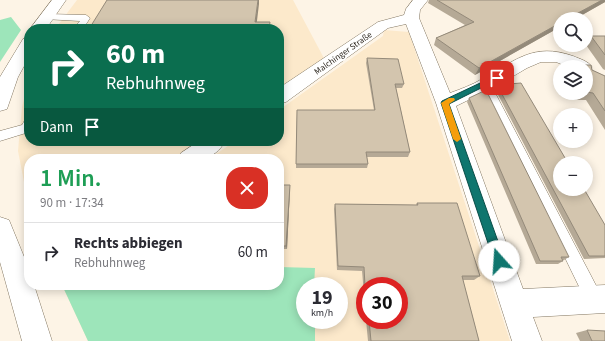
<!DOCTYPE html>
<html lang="de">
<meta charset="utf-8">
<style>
:root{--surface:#fff;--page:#f7f7f7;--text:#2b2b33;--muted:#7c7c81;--line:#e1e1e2}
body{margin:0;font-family:"Source Sans 3",sans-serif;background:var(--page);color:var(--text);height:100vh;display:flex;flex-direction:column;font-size:15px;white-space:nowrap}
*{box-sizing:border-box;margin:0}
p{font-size:13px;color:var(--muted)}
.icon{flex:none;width:22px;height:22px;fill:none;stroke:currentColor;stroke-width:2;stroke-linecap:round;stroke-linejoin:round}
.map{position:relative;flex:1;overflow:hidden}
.drawer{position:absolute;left:24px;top:154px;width:260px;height:136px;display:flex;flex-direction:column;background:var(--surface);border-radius:16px;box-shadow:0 2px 10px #0003}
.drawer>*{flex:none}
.banner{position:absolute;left:24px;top:24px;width:260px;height:122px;border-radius:16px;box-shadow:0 2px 10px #0003;background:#0b6e4f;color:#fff;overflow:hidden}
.tools{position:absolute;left:553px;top:12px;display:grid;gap:8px}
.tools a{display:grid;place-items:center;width:40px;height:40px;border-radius:50%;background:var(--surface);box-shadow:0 2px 10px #0003;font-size:20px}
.speed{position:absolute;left:296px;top:277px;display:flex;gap:8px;font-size:20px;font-weight:700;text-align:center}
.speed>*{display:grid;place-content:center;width:52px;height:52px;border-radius:50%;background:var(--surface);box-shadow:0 2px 10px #0003;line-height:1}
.speed small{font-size:10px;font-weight:400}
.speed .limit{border:6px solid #d22;background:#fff;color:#111}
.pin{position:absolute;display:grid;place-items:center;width:34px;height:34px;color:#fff;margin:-17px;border-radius:8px;box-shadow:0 2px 6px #0006}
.me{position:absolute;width:44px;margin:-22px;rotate:341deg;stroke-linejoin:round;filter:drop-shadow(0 0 3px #0008)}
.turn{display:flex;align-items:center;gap:14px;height:84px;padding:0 16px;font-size:18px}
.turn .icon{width:52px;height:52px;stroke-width:2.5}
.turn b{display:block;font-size:28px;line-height:34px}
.then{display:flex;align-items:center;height:38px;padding:0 16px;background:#0003;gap:8px;font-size:15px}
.round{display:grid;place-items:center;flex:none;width:42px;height:42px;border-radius:16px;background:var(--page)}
.summary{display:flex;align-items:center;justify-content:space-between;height:68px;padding:0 16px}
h1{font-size:24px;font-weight:600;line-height:30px;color:#1e9e55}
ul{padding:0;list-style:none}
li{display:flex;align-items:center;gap:12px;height:60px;padding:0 16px;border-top:1px solid var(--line)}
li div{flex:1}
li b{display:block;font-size:15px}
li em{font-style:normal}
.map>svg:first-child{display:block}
.built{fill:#fce9cb;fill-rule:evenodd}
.green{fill:#9de5ba}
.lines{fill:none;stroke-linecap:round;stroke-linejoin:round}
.service-casing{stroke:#837762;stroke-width:1}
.minor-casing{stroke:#837762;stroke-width:1}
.tertiary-casing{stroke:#837762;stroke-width:1}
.service{fill:#fff;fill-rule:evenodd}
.minor{fill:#fff;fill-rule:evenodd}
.tertiary{fill:#fff;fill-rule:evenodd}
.wall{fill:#b5a996}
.shaded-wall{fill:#948a7a}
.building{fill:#d3c5ae;stroke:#948a7a}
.route{fill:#0f766e;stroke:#0a4d48}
.slow{fill:#f59e0b}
.labels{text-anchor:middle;stroke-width:4;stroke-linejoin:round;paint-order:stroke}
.far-street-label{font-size:9px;fill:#29231b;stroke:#fff}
</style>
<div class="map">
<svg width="605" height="341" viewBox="0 0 605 341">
<rect width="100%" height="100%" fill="#fdf4e6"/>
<path class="built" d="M77,0H293L326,62L279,96V29H55Z
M384,30L409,32L510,341H88L62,285H279V159H209L235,141H279V110L383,36ZM305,286H339V320H305ZM365,286H399V320H365Z
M29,78V141H216L191,159H29V208L18,151L22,107Z"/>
<path class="green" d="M11,17L21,30L0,62V20Z
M279,267L315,268L314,286H305V320H315V341H88L62,285H279Z"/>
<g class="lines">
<defs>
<path id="service" d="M47,14L86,15L90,18L83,29H73L80,21L44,19L43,17L44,15Z
M486,81L490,82L491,85L600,293L602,299L600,305L594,307L588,305L481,85L482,82Z
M29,119V132L0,141V131L22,125L25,120Z"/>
<path id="minor" d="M413,0H428L420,10L419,18L450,93C461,89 472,85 482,79C515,61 533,42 573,56C580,59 588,61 592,67L589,71L586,72V67H569L556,62H541L527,68L493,88L456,106L523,289L605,285V313L533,317L542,341H512L436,103L406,24L388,28L286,102L279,103V88L378,22L404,15L406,9Z
M199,141H225C215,161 198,159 178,159L181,153Z"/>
<path id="tertiary" d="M52,0H66L46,29H30Z
M29,37V57L18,77L7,109L0,111V77L23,39Z
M0,217L9,220L29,269V285H34L52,341H22L0,262Z"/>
</defs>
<use href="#service" class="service-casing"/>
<use href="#minor" class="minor-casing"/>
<use href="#tertiary" class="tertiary-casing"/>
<use href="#service" class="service"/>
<use href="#minor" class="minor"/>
<use href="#tertiary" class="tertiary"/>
</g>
<path class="wall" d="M429,0H605V2L575,19H560V27L475,75L434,45L436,38L465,25L428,3Z
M591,36H605V70L603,69L586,45V42Z
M367,58L404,84L402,88H396L410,152L408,157H367L368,164L367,168H296L297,110H374L366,63Z
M562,65H591L592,70L605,76V130L586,100H572L568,93H586V67H561Z
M560,68V80L556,73Z
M497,85L605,225V258L584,259L495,89Z
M469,98L569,257L564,260H562L563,261L558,264H536L467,102Z
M279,185L290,189L287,249H279Z
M417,203L480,276L474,280H463L479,341H368L366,320H399V286H365V305L362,271L337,270L334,209L335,204L416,205Z
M587,330L605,341H580L576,333Z"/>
<path class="shaded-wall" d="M258,0H259V4L256,29L255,22Z
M602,0H605V2L575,19H567Z
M560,23V27L475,75L479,68Z
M290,185V189L287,249L286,246Z"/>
<path class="building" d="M107,0H258L255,22H270L269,29H89Z
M437,0H602L567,19H560V23L479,68L436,38L474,22Z
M591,36H605V55Z
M367,58L398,59L404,84H395L410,152H366L368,164H296L297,110H375Z
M562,65H591L592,70L605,76V111L593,93L586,92V67H563Z
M521,83L568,163H560V189H584L605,225V256H589L497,85Z
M486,90L569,257H561L563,261H540L469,98Z
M279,185H290L286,246H279Z
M417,203H457L480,276H462L479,341H371L369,320H399V286H365L364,267L338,266L335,204L418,205Z
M587,330L605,331V341H592Z"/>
<path class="route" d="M495,76H497L501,78L449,104L505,261L503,265L499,266L495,265L494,261L441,103L442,101Z"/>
<path class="slow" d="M449,98H454L455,100L449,104L461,139L457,142L453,139L441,103Z"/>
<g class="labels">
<g class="far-street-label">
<text transform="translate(343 53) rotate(-35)" y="3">Malchinger Straße</text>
</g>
</g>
</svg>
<div class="tools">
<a><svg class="icon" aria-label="search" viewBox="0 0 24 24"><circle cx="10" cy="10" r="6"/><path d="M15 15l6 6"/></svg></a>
<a><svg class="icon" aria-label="layers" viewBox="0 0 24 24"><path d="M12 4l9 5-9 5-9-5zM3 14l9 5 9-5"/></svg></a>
<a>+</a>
<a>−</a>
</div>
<div class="speed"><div>19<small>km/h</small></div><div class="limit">30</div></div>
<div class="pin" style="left:497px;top:78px;background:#d93025"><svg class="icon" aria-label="arrive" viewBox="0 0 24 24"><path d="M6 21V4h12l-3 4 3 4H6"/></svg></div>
<svg class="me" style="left:499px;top:261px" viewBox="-20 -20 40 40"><circle r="19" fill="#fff"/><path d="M0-13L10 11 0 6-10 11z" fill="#0f766e"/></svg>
<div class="banner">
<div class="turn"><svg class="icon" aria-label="right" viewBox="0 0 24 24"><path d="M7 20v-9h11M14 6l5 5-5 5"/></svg><div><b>60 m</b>Rebhuhnweg</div></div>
<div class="then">Dann<svg class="icon" aria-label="arrive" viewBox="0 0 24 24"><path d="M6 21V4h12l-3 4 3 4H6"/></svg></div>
</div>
<section class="drawer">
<div class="summary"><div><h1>1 Min.</h1><p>90 m · 17:34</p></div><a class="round" style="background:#d93025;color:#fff"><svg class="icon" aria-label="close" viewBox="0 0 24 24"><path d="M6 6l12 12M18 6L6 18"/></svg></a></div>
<ul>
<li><svg class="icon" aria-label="right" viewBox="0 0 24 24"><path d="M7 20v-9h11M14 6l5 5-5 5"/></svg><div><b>Rechts abbiegen</b><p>Rebhuhnweg</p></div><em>60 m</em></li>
</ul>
</section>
</div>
